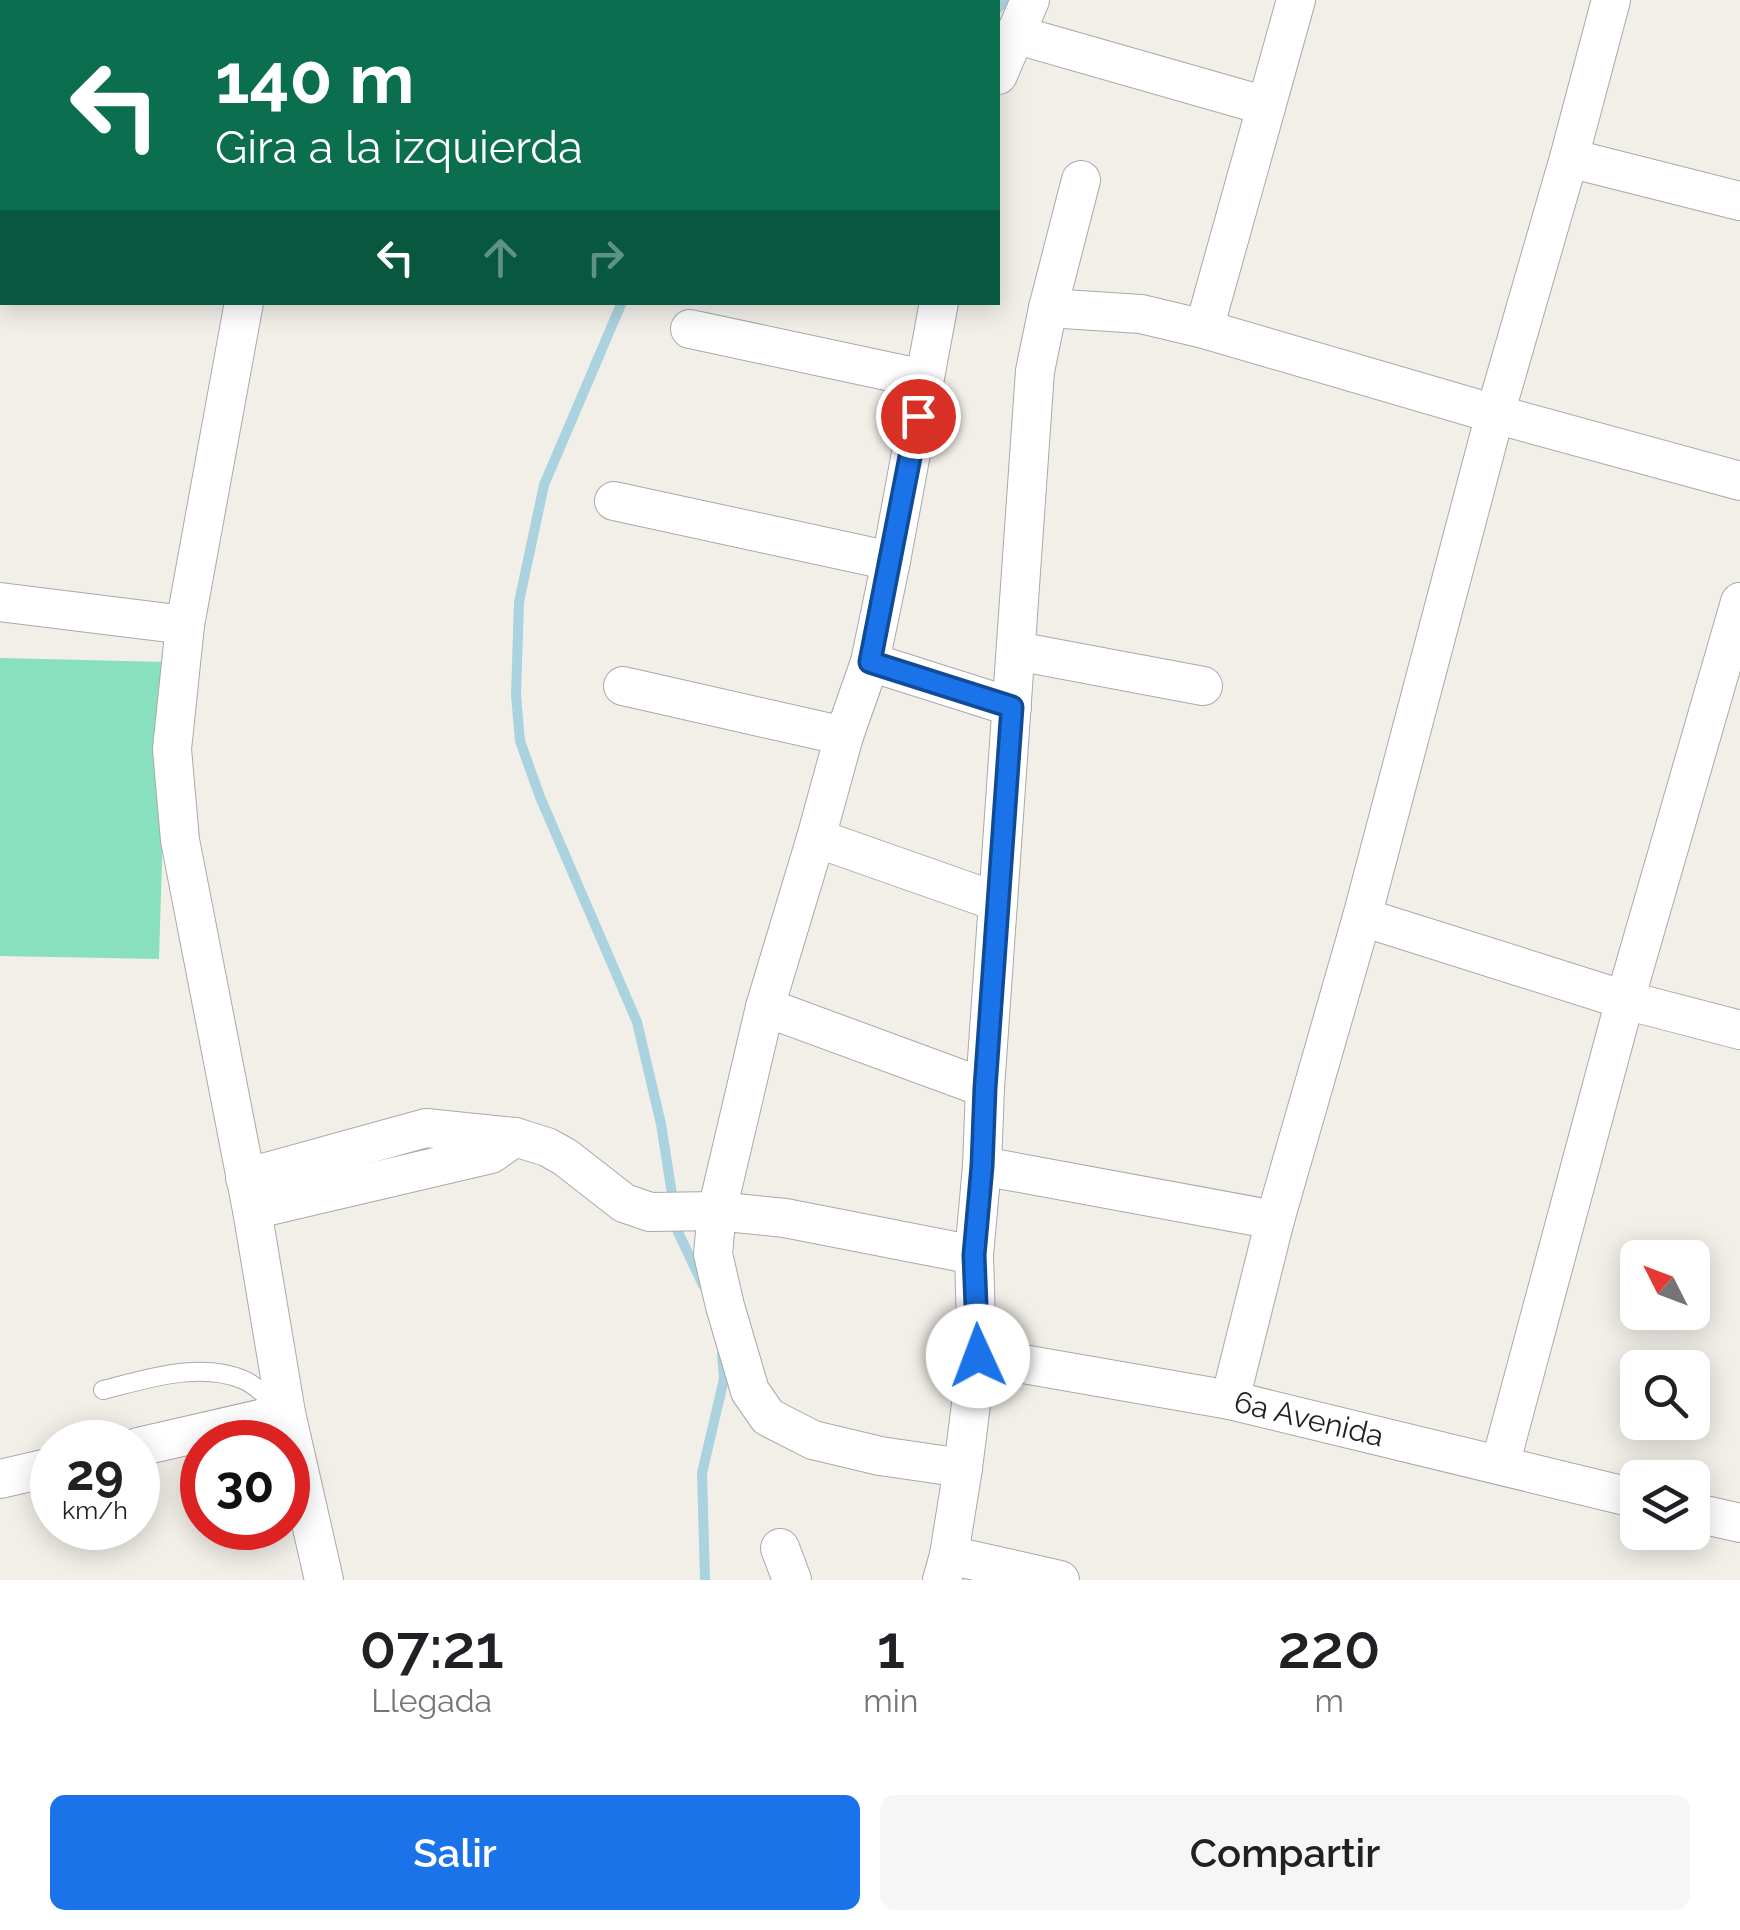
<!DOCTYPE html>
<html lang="es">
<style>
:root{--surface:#fff;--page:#f6f6f6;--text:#202124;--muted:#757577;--accent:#1a73e8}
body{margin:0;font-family:Raleway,sans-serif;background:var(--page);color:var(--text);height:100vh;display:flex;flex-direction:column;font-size:38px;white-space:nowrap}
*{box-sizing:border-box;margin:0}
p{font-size:32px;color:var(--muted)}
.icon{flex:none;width:55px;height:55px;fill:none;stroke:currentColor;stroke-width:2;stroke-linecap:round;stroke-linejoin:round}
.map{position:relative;height:1580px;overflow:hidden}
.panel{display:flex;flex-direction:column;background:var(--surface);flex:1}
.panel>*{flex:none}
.hud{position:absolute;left:0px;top:0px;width:1000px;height:305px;box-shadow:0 5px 25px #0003;background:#0b6e4f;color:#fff;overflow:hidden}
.needle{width:65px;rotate:312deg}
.controls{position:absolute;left:1620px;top:1240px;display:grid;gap:20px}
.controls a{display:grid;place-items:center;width:90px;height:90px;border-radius:15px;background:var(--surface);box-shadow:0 5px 25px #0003;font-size:50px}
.speed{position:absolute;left:30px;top:1420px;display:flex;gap:20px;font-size:50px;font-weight:700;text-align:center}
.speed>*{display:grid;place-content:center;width:130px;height:130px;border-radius:50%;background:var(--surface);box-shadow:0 5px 25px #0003;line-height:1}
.speed small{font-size:25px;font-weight:400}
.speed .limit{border:15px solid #d22;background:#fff;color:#111}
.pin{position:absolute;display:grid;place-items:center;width:85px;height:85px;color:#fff;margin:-42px;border:5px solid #fff;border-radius:50%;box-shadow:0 2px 10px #0007}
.me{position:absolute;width:110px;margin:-55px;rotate:358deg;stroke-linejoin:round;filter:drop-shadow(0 0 8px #0008)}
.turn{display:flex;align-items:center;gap:35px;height:210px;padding:0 50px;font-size:45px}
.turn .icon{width:130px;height:130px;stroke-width:2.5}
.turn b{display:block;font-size:70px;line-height:85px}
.lanes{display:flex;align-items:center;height:95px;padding:0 50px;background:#0003;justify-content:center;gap:50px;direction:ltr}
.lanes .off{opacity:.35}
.eta{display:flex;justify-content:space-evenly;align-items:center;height:170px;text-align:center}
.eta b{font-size:60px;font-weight:600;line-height:70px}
.primary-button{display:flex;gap:20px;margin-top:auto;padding:20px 50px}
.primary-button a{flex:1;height:115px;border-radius:15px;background:var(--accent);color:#fff;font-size:40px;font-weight:600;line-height:115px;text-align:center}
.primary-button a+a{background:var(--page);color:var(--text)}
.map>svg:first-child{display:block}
.pitch{fill:#88e0be}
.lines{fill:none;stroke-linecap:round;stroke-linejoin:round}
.stream{stroke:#aad3df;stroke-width:10}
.lane-casing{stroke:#a9a9a9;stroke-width:20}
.street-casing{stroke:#a9a9a9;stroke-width:40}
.lane{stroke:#fff;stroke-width:18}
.street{stroke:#fff;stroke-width:38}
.route-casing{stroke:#114b97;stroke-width:25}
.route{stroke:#1a73e8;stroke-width:18}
.labels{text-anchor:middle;stroke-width:8;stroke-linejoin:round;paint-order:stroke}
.street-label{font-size:30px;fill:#222;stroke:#fff}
</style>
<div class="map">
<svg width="1740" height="1580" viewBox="0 0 1740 1580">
<rect width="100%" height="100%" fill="#f2efe9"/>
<path class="pitch" d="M0,658L168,662L159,959L0,956Z"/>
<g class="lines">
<path class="stream" d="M998,8L1006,0
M622,302L544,485L519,602L516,695L520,741L540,797L637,1022L661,1124L678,1232L703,1285
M705,1580L702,1473L724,1379L722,1354"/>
<defs>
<path id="lane" d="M103,1390C147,1379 200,1361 244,1380C258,1386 271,1401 282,1410"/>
<g id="street">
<path d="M300,2L301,0"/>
<path d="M671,2L672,0"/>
<path d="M1014,34L1266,106"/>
<path d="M998,75L1030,0"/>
<path d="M0,84H2"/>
<path d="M1569,158L1740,201"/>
<path d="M244,302L185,625L172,749L180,840L252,1210L286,1413L324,1580"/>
<path d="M1048,308L1141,314L1204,329L1495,414L1740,481"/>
<path d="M690,329L924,379"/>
<path d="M1204,329L1296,0"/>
<path d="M614,501L891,561"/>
<path d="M0,602L185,625"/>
<path d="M1016,651L1203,686"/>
<path d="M870,662L1012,707"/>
<path d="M623,686L844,736"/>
<path d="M816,838L998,902"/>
<path d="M1362,917L1625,1000L1740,1030"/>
<path d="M765,1007L985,1088"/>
<path d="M982,1166L1275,1220"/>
<path d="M245,1178L426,1128L515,1137L547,1147L565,1157L624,1203L650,1212L717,1211L765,1007L816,838L844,736L870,662L891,561L939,302"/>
<path d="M252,1210L491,1154L515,1137"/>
<path id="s1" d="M977,1356L1230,1400L1638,1499"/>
<path d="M1230,1400L1275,1220L1362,917L1495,414L1569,158L1611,0"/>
<path d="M138,1447L286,1413"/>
<path d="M1500,1465L1625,1000L1740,602"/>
<path d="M963,1468L880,1456L813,1440L768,1417L750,1391L725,1306L713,1254L717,1211L785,1218L974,1255"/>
<path d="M0,1479L52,1467"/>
<path d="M1692,1512L1740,1523"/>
<path d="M780,1548L792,1580"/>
<path d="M949,1555L1060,1580"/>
<path d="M942,1580L949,1555L963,1468L977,1356L974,1255L982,1166L985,1088L1035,371L1048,308L1081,180"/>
</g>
</defs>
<use href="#lane" class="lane-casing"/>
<use href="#street" class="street-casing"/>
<use href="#lane" class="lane"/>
<use href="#street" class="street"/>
</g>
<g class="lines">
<defs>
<path id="route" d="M918,416L870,662L1012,707L985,1088L982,1166L974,1255L978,1356"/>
</defs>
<use href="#route" class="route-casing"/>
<use href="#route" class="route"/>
</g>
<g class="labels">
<g class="street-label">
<text dy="10" stroke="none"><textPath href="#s1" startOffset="338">6a Avenida</textPath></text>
</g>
</g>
</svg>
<div class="controls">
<a><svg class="needle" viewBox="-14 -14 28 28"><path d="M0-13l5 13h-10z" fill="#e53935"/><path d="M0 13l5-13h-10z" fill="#757577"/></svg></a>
<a><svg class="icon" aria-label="search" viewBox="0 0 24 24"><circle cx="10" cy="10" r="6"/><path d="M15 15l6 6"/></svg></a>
<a><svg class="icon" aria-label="layers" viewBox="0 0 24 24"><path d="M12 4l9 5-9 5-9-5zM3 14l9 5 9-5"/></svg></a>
</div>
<div class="speed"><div>29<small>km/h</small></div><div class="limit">30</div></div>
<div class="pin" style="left:918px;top:416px;background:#d93025"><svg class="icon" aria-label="arrive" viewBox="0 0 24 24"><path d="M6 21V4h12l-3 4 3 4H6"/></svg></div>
<svg class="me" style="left:978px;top:1356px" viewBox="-20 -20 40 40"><circle r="19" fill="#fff"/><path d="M0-13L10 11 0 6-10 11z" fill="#1a73e8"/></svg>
<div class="hud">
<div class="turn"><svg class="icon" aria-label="left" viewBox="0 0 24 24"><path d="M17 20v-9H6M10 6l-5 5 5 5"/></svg><div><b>140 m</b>Gira a la izquierda</div></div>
<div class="lanes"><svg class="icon" aria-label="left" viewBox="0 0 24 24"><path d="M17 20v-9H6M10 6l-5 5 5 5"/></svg><svg class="icon off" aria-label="ahead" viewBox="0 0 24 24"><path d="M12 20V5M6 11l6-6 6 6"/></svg><svg class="icon off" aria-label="right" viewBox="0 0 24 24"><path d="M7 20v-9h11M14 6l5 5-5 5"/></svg></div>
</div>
</div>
<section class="panel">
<div class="eta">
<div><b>07:21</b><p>Llegada</p></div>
<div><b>1</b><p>min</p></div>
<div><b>220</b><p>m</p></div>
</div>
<div class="primary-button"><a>Salir</a><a>Compartir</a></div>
</section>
